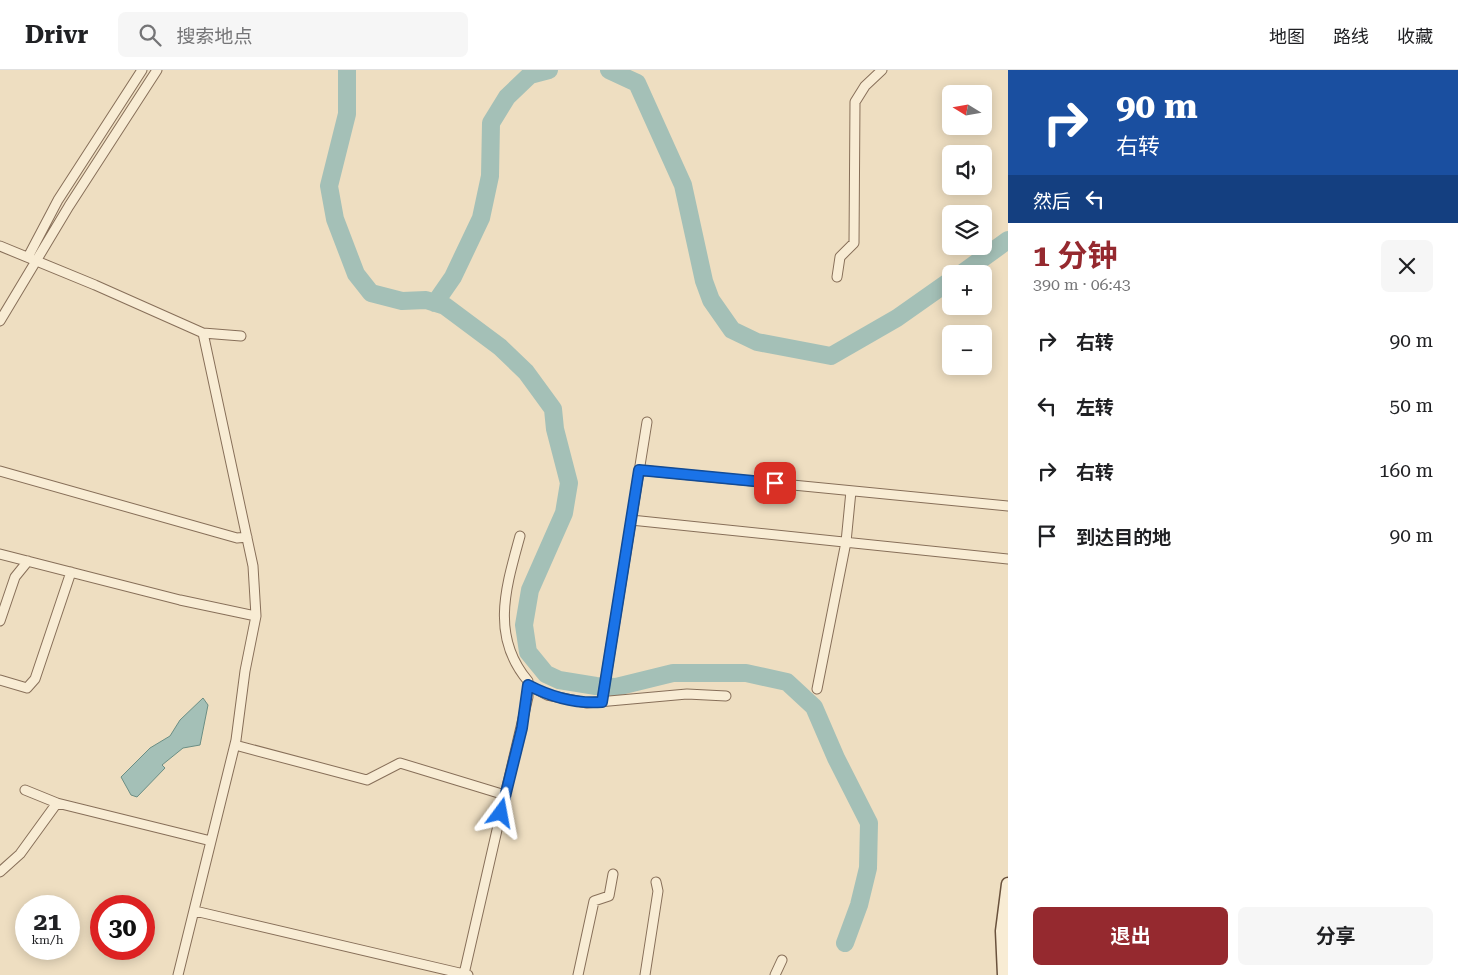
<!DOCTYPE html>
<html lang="zh">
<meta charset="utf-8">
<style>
:root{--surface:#fff;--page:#f6f6f6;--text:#202124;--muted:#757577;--line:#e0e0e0;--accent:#95292f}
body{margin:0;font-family:"Roboto Serif","Noto Sans SC",serif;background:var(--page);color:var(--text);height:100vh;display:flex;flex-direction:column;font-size:19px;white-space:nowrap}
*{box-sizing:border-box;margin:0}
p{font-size:16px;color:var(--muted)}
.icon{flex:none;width:28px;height:28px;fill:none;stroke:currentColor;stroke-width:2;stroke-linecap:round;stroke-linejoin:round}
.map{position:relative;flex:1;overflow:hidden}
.side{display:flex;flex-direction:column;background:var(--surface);width:450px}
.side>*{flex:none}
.hud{background:#1a4fa0;color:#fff;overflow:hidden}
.needle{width:32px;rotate:281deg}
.fabs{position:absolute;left:942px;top:15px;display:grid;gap:10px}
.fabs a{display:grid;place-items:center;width:50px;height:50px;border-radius:8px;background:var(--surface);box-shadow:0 2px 12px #0003;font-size:25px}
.speed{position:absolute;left:15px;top:825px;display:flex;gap:10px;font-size:25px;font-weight:700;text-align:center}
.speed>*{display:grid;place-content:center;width:65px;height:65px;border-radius:50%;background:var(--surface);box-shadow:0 2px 12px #0003;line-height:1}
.speed small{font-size:12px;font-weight:400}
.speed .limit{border:8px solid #d22;background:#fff;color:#111}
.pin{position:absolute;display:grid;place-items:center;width:42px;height:42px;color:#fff;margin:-21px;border-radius:10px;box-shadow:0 2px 8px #0006}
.me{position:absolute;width:55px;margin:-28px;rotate:13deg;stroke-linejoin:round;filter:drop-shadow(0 0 4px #0008)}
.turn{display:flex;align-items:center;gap:18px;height:105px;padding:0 25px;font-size:22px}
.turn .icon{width:65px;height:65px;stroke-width:2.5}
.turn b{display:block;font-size:35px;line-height:42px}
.then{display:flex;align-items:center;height:48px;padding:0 25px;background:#0003;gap:10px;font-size:19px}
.round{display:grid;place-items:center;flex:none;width:52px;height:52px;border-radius:8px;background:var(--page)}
.head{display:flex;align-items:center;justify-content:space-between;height:85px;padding:0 25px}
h1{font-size:30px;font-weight:700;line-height:38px;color:var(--accent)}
.primary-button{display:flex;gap:10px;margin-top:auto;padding:10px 25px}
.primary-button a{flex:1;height:58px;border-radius:8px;background:var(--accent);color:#fff;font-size:20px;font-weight:700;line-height:58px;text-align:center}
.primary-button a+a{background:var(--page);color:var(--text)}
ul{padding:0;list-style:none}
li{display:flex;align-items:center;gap:15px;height:65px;padding:0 25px}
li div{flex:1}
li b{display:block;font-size:19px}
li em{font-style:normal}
header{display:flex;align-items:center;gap:30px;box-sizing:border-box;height:70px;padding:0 25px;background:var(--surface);border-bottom:1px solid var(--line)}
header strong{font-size:24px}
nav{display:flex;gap:28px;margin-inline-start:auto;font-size:18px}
.search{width:350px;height:45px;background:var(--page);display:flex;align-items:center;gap:12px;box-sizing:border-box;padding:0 18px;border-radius:8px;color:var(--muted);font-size:19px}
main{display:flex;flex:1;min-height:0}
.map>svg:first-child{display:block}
.water{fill:#a4c0b7;stroke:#6b8e84}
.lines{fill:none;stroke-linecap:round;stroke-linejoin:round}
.river{stroke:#a4c0b7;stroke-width:18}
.street-casing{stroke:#876f59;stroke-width:11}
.secondary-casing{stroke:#69513c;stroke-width:15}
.street{stroke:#f8ecd4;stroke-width:9}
.secondary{stroke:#f8ecd4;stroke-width:12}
.route-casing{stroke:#114b97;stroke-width:12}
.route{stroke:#1a73e8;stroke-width:9}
</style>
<header>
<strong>Drivr</strong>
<div class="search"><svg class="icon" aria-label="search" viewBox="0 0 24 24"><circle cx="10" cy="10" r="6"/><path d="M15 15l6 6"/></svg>搜索地点</div>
<nav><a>地图</a><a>路线</a><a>收藏</a></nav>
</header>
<main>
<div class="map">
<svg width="1008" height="905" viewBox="0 0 1008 905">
<rect width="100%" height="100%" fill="#eedec1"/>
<path class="water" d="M203,628L208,635L200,675L183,678L162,695L165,698L137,727L131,725L121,707L150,678L170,666L180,650Z"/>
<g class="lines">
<path class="river" d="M347,0V44L329,116L335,149L356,204L371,223L402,231L426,230L445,236L500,277L526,302L553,339L555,359L569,413L564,443L530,520L524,555L528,582L546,604L559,610L596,616L616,617L673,603H746L787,612L814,637L836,688L869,753L868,798L859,835L845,873
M609,0L637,13L683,115L704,211L711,230L732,260L757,272L831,286L897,248L951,210
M961,204L1008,170
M435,233L453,207L481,148L490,106L491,53L507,27L530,5L549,0"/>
<defs>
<path id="street" d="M0,176L95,215L203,263L241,266
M28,187L58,130L142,0
M837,207L840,187L854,173L855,32L865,16L882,0
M0,251L69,136L157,0
M639,400L1008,436
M0,401L237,468L247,467
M631,450L1008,489
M0,484L180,530L256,546
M0,551L15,507L28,491
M0,610L27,618L35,609L71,502
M528,615L547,625L587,633L687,624L726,626
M817,619L846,472L851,421
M602,632L647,352
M235,675L367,710L400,693L505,725L464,904
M25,720L57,733L211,771
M505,725L528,627V611C490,566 506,517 520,466
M0,802L20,784L57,733
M195,841L468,905
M178,905L236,670L245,601L256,546L253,496L203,263
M578,905L594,831L609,826L613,804
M645,905L658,821L656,812
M775,905L782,890"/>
<path id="secondary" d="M1004,905L1002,861L1008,814"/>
</defs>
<use href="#street" class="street-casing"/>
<use href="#secondary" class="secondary-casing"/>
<use href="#street" class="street"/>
<use href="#secondary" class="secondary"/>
</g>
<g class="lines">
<defs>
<path id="route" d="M501,743L522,658L528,615C551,627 576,634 602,632L639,400L775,413"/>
</defs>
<use href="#route" class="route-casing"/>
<use href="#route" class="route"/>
</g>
</svg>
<div class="fabs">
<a><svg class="needle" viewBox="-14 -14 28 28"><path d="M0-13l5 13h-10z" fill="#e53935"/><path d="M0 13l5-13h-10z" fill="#757577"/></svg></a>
<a><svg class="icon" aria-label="sound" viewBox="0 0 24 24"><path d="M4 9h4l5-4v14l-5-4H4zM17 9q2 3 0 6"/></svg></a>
<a><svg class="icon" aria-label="layers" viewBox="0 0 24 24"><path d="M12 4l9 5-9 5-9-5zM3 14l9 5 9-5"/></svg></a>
<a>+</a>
<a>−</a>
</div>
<div class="speed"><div>21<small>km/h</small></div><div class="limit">30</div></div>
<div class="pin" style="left:775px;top:413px;background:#d93025"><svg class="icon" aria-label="arrive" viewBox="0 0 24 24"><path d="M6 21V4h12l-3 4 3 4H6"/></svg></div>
<svg class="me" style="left:501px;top:743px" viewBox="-20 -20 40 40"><path d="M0-17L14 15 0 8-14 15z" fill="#1a73e8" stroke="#fff" stroke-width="4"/></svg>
</div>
<section class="side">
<div class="hud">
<div class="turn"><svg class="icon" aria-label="right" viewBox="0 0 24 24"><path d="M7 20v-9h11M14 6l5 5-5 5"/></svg><div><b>90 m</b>右转</div></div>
<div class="then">然后<svg class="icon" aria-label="left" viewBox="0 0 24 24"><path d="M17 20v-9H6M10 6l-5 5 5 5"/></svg></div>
</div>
<div class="head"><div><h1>1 分钟</h1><p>390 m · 06:43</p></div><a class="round"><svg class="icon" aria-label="close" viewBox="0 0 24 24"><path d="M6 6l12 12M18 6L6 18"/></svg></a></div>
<ul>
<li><svg class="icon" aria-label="right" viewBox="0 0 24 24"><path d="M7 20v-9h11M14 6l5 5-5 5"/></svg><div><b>右转</b></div><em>90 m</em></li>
<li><svg class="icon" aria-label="left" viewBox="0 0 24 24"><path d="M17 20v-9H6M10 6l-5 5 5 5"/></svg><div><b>左转</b></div><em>50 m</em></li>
<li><svg class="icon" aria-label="right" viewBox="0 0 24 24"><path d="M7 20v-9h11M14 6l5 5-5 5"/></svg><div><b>右转</b></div><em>160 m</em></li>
<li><svg class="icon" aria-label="arrive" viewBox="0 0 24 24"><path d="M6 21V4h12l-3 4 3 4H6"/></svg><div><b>到达目的地</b></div><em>90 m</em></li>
</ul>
<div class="primary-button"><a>退出</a><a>分享</a></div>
</section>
</main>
